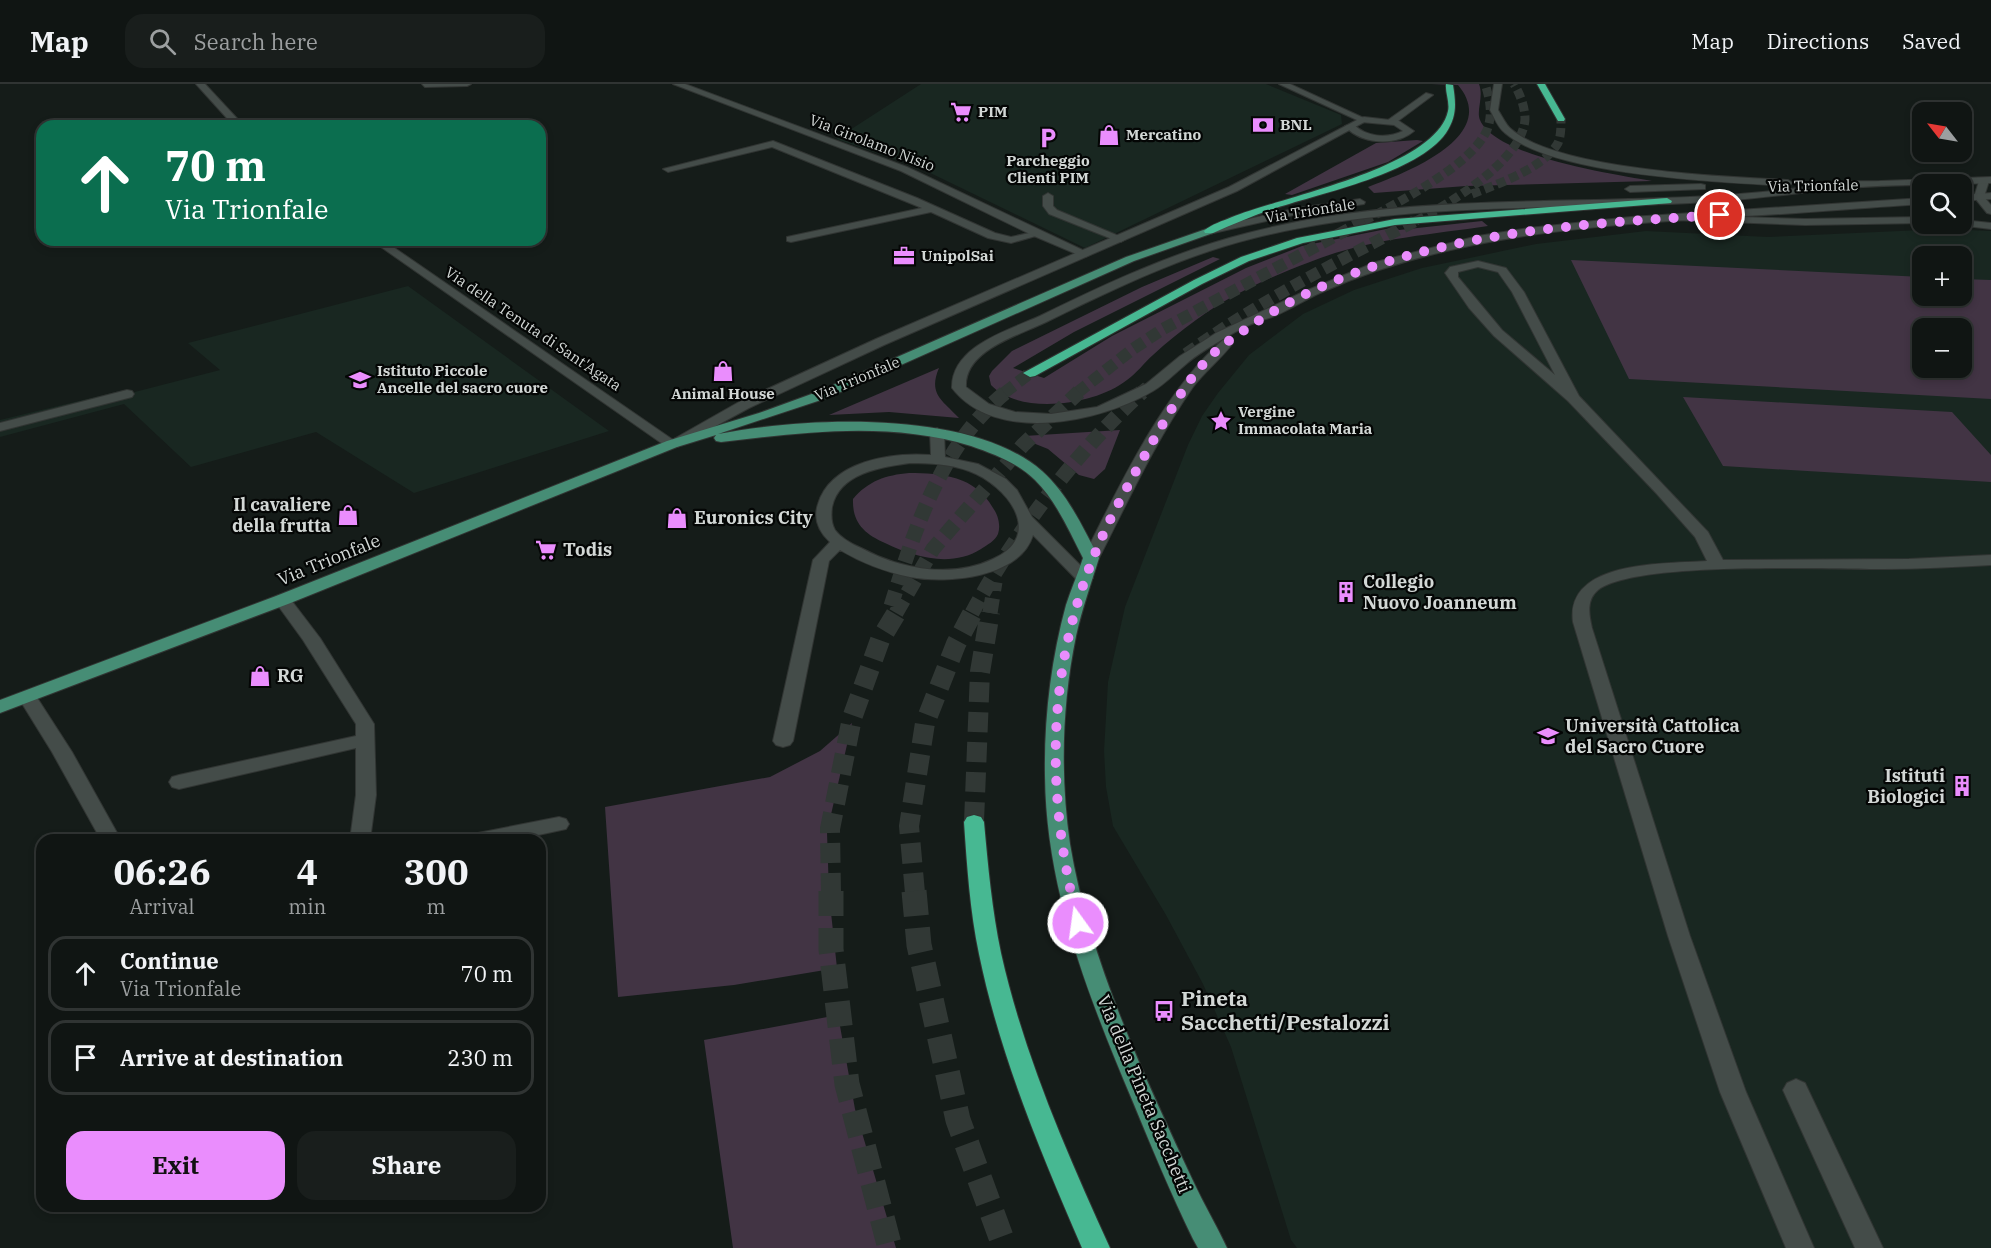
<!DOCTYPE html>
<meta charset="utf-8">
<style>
:root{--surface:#101513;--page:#191e1c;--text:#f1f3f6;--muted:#9c9fa0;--line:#303433;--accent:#ea8dfd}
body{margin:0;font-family:"IBM Plex Serif",serif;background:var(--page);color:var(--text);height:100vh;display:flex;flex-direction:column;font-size:22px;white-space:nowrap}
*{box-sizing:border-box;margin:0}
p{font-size:20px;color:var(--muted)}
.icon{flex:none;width:33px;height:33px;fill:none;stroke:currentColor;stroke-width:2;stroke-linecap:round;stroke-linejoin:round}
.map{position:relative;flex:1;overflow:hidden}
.sheet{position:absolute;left:36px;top:750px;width:510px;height:378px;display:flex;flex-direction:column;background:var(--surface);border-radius:18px;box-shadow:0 3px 9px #0003,0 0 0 2px var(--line)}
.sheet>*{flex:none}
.guide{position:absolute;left:36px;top:36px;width:510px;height:126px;border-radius:18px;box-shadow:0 3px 9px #0003,0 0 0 2px var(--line);background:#0b6e4f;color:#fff;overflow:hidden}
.needle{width:39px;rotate:301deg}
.tools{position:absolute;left:1912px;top:18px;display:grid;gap:12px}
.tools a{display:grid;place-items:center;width:60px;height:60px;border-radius:12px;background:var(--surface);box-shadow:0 3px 9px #0003,0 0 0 2px var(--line);font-size:30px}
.pin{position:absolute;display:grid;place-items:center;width:51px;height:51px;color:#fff;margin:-26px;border:3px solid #fff;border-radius:50%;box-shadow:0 2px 6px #0007}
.me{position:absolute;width:66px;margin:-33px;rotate:346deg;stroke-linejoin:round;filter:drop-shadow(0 0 4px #0008)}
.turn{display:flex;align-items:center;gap:21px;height:126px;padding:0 30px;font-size:27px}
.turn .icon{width:78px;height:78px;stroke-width:2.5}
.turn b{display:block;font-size:42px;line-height:51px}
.eta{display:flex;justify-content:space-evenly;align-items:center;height:102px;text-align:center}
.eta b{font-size:36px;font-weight:800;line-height:42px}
.button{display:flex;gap:12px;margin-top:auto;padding:12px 30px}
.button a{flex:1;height:69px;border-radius:18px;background:var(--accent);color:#111;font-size:24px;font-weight:800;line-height:69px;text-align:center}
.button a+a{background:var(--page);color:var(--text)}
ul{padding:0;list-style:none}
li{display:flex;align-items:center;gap:18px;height:75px;margin:0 12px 9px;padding:0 18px;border:3px solid var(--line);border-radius:18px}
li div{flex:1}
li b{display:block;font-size:22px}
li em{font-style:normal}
header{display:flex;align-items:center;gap:36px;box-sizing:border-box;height:84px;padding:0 30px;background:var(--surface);border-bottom:2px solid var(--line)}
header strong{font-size:28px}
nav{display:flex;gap:33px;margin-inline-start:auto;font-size:21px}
.search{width:420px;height:54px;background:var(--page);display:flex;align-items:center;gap:15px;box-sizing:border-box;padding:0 21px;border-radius:18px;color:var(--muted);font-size:22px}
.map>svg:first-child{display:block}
.built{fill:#192721;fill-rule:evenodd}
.green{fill:#423444;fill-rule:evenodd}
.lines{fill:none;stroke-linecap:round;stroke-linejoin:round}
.highway-tunnel-far4{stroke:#313835;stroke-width:9;stroke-dasharray:9 4.5;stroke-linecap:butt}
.highway-tunnel-far3{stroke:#313835;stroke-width:12;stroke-dasharray:12 6;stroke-linecap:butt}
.highway-tunnel-far2{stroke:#313835;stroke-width:15;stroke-dasharray:15 8;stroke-linecap:butt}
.highway-tunnel-far1{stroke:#313835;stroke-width:20;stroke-dasharray:20 10;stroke-linecap:butt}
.highway-tunnel{stroke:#313835;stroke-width:25;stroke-dasharray:25 12;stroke-linecap:butt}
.lane-casing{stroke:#313533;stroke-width:2}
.street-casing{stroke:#313533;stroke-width:2}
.secondary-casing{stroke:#313533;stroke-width:2}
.primary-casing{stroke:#313533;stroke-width:2}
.highway-casing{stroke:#313533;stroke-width:2}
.lane{fill:#444c49;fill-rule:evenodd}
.street{fill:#444c49;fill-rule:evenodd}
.secondary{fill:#444c49;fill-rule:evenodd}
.primary{fill:#468d75;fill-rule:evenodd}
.highway{fill:#47b892;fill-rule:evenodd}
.route{stroke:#ea8dfd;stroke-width:10;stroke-dasharray:0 18}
.labels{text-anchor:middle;stroke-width:4.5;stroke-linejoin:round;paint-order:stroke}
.far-poi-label{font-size:15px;font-weight:bold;fill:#d2d7d5;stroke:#040605;text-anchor:start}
.far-street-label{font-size:15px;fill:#d2d7d5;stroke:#040605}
.poi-label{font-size:18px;font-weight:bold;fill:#d2d7d5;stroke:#040605;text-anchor:start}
.street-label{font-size:18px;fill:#d2d7d5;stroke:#040605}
.near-poi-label{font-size:21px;font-weight:bold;fill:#d2d7d5;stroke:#040605;text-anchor:start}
</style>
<header>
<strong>Map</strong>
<div class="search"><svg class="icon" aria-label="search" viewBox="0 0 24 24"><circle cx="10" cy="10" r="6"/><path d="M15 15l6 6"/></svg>Search here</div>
<nav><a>Map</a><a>Directions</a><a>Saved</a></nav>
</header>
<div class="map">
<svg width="1991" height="1164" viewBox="0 0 1991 1164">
<rect width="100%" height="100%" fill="#151c19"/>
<path class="built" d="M921,0H1266L1341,31L1342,40L1085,164L918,83L836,55Z
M1944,145L1991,147V1164H1297L1291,1156L1231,963L1203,900L1166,831L1113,742L1106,703L1104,667L1108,598L1125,523L1188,361L1202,332L1218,309L1249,271L1303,230L1354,206L1422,184L1536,160L1646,147L1768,153ZM1923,172H1962V212H1923ZM1923,244H1962V284H1923Z
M408,202L609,347L414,409L316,348L191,383L124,320L0,353V336L124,306L127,310L220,286L188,259Z"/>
<path class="green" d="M1431,0H1479C1484,13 1476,26 1480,36C1496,73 1614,90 1652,97L1466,102L1374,109L1368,103C1403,90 1502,53 1458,1Z
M1417,56L1423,57L1388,78L1292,111L1285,110L1376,59Z
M1482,137L1488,142C1428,151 1367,155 1310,178C1270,193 1230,211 1196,236C1181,247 1167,258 1153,271C1144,279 1137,289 1127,296C1096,321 1020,332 991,301L989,292L992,287L1012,267L1142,203L1213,173L1220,175L1074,248L1013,284L1044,294L1112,252L1246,184L1302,162L1396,143L1399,146Z
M1571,176L1923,193V212H1962V195L1991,196V315L1629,295ZM1923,244H1962V284H1923Z
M939,284C928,310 942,316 959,334L889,328L829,331Z
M1683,313L1952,328L1991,371V398L1723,382Z
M1120,346L1105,385L1094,395L1079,391L1048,365L1023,355L1024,352Z
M909,389C942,389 975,392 993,424C998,431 1001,441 998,450C995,457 987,461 981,465C951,484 914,473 885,459C864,450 852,438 853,415C868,397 886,391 909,389Z
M852,639L827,748L829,810L837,884L734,901L618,913L605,723L770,693L820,667Z
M838,931L855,1025L896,1164H733L704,956Z"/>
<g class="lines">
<path class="highway-tunnel-far4" d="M1472,110C1498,100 1544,84 1558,59C1561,52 1561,43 1561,35
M1364,137C1397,119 1472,81 1487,46C1493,31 1490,15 1485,0
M1416,137C1449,120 1523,76 1525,35C1525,23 1520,10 1514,0"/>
<path class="highway-tunnel-far3" d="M1186,270C1259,217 1339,177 1419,135
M1004,309L1030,289
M1077,309L1133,265L1163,245L1367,135
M1140,309L1147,303"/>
<path class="highway-tunnel-far2" d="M891,522C915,444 941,361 1006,308
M896,529L933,465L1023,361L1079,308
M972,529C1015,449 1075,369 1142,308
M990,529L995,498"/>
<path class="highway-tunnel-far1" d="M974,738L980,588L990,528
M831,809L830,745L852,634L880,556L897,528
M915,809L909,742L925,639L956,560L973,528"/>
<path class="highway-tunnel" d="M831,807V865L847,1000L890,1164
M914,807L919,861L958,1036L1005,1164"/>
<defs>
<path id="lane" d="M1426,9L1433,11L1394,40H1388V36Z
M773,57L917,114L995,149L1011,153L1038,147L1043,150L1011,159L988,154L931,128L791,158L787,157V153L922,124L772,63L668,88L663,85Z
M1048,109L1053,112V122L1057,126L1126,155L1121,158L1117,157L1049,130L1043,122V112Z
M1478,177L1506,184L1524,208L1579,312L1708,448L1723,476L1909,475L1991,471V481C1955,483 1918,485 1882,485C1828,485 1635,477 1598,506C1586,516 1589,531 1592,544L1690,852L1746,1008L1814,1164H1786L1720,1008L1668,852L1573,538C1565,476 1665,480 1707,477L1695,453L1656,409L1568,317L1494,252L1469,224L1445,189L1450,183ZM1478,183L1498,188L1512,208L1555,291L1502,246L1458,193V188Z
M937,344L944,348L945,373L978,380L1006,395L1017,406L1032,433L1093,494L1085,499L1079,498L1033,451C1020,494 947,500 910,493C885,488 862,479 840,466L829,477L793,657L790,661L783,663L776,661L773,657L813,476L830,458C819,448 813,435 818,420C831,377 892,368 931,371L930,348ZM910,379C930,379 950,380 969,387C1007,401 1046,451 993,475C951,495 900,485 861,464C852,460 841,454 835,446C831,439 831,431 832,423C839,389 881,383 910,379Z
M282,511L288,512L320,554L374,640L376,711L370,756H350L356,711V664L179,705L172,703L169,698L172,693L179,691L356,652V640L303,556L274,516L276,512Z
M27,607L34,609L72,668L121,756H101L52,668L18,613L20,609Z
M559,733L566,735L569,740L566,745L515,756H468L471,751L478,749Z
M1796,995L1805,999L1883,1164H1855L1783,1006L1787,999Z"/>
<path id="street" d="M196,0H205L244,42H234Z
M422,0H471L467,2L425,3Z
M673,0H685L907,83L1091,170L1085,173L1081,172L1034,152L901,87Z
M1364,33L1399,37L1414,47C1396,63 1360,60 1345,42L1353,40C1366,53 1387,55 1403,47L1394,41L1361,38V34Z
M1984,94L1989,97L1984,113L1991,121V130L1987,129L1974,113L1979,97Z
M1677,131L1805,135L1923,133V139L1805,141L1673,136L1672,134Z
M1962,136L1991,139V145L1958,141L1957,140H1962Z
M371,156H383L679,360L677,363H667Z
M127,306L132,307L134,310L132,313L0,347V339Z"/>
<path id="secondary" d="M1279,0H1290L1368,36L1237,107L884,261L749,324L677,363H667L665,360L739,318L876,255L1229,103L1357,36Z
M1494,0H1502L1498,26C1502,32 1506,41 1511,45C1557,86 1725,93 1788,96L1793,99L1788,102C1721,98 1555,92 1505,49C1498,44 1494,33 1490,26Z
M1991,93V99C1942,101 1895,100 1846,104C1794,109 1742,117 1690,119C1544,126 1398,118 1254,154C1181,172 1112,206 1044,239C1017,252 964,267 966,303L989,320L1015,328L1051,330L1097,323L1146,300L1180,272L1216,249L1303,208L1376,178L1478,152L1529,144L1631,133L1923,114V120C1858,124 1793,130 1728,133C1589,142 1449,151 1320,209C1306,215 1281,231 1269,234C1253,238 1238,246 1223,255C1210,263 1196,271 1185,281C1174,290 1165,300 1153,307C1101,338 996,361 952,304C951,262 1009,246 1040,232C1107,199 1176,167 1248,149C1393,111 1543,120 1690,113C1737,111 1786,107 1832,99C1848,96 1865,98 1881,97C1918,96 1954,94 1991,93Z
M1701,100L1705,101V105L1630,108L1625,105L1630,102Z
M1991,109V115L1962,117V111Z
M1360,115L1365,118L1364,120L1298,130L1209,150L1204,147L1209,144L1298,124Z
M1227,255L1233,259C1221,275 1205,287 1193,303C1156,356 1128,417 1099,474L1097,477H1085L1083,474C1118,405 1164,306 1223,256Z"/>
<path id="primary" d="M1209,144L1213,145V149L1134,177L827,314L718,350C805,333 971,325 1042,387C1068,410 1083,444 1099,474C1091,500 1082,525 1076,552C1062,620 1060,692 1070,760C1089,876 1145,994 1194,1099C1204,1121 1217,1142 1227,1164H1198L1193,1155C1171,1110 1152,1064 1133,1018C1089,914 1046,806 1045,692C1044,635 1051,576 1066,521C1071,505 1078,490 1083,474C1069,447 1057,418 1035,396C1018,379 994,370 971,362C889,337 805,348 721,358L716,357L714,354L716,351L677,363L288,520L0,629V616L276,512L667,357L759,329L817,308L1126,173Z"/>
<path id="highway" d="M1446,0L1453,1C1456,20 1457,32 1446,49C1418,89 1322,109 1276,124C1255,131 1234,140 1213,149H1205L1204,147C1211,140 1223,137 1232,133C1281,113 1436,84 1448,27C1450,19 1445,8 1446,0Z
M1537,0H1545L1565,35L1564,37H1558Z
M1667,114L1672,117L1671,119L1395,141L1303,159L1249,177L1202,200L1035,292L1030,293L1023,289L1194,196L1241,173L1297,154L1395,135Z
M974,731L981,733L984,738C988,782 992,826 1001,869C1024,972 1067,1069 1110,1164H1082C1041,1069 1000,972 979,870C970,827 967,782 964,738L967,733Z"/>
</defs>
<use href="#lane" class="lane-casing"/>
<use href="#street" class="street-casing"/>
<use href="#secondary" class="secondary-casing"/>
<use href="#primary" class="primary-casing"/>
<use href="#highway" class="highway-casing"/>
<use href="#lane" class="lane"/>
<use href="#street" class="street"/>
<use href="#secondary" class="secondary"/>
<use href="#primary" class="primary"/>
<use href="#highway" class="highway"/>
</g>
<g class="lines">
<path class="route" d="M1078,839C1043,699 1046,567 1110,436C1125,406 1141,378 1157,350C1173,323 1187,296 1209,274C1222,260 1239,250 1255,239C1391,150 1562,141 1720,131"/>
</g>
<defs>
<symbol id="supermarket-bare" viewBox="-9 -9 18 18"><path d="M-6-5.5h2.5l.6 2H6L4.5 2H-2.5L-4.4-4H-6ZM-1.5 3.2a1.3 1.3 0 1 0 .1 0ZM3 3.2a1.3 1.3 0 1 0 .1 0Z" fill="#ea8dfd" stroke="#040605" stroke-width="2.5" paint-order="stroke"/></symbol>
<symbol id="bank-bare" viewBox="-9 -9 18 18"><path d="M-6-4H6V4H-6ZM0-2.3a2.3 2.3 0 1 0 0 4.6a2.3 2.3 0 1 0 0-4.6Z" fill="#ea8dfd" stroke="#040605" stroke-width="2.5" paint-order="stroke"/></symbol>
<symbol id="shop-bare" viewBox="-9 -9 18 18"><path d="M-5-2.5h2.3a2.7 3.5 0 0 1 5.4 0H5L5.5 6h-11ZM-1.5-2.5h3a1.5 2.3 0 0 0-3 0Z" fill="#ea8dfd" stroke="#040605" stroke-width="2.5" paint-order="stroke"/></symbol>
<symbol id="parking-bare" viewBox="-9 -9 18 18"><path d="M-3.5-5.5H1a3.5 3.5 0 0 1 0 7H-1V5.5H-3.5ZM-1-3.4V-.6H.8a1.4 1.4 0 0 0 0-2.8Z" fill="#ea8dfd" stroke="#040605" stroke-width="2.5" paint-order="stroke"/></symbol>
<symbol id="office-bare" viewBox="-9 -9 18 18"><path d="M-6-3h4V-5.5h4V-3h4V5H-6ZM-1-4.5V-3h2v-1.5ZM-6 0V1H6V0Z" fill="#ea8dfd" stroke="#040605" stroke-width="2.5" paint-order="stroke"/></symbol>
<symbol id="school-bare" viewBox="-9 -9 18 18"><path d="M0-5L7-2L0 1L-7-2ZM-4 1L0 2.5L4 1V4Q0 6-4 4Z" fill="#ea8dfd" stroke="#040605" stroke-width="2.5" paint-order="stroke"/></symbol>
<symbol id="sight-bare" viewBox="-9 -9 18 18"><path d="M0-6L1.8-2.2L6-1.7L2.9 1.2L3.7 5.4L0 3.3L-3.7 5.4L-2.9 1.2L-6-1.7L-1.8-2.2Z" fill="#ea8dfd" stroke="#040605" stroke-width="2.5" paint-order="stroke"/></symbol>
<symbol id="building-bare" viewBox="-9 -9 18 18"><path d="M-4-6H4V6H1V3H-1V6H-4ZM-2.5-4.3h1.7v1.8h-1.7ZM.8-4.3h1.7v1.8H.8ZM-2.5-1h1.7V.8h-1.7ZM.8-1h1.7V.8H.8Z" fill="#ea8dfd" stroke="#040605" stroke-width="2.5" paint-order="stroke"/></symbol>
<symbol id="university-bare" viewBox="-9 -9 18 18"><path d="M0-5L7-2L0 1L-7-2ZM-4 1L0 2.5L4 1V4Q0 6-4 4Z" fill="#ea8dfd" stroke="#040605" stroke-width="2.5" paint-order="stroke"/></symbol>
<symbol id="bus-bare" viewBox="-9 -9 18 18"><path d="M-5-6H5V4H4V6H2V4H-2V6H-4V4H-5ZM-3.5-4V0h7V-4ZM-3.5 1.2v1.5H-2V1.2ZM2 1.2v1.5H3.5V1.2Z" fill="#ea8dfd" stroke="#040605" stroke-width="2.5" paint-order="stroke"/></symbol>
</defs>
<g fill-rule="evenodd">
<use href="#supermarket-bare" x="946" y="13" width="30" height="30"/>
<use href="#bank-bare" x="1248" y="26" width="30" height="30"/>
<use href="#shop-bare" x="1094" y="36" width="30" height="30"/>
<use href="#parking-bare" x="1033" y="39" width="30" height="30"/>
<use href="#office-bare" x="889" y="157" width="30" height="30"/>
<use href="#shop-bare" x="708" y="272" width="30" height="30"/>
<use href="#school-bare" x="345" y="281" width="30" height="30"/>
<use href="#sight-bare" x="1206" y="322" width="30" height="30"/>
<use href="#shop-bare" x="333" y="416" width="30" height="30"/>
<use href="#shop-bare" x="662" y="419" width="30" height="30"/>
<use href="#supermarket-bare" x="531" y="451" width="30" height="30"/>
<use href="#building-bare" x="1331" y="493" width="30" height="30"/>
<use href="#shop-bare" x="245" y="577" width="30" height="30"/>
<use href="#university-bare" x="1533" y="637" width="30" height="30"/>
<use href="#building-bare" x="1947" y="687" width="30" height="30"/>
<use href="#bus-bare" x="1149" y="912" width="30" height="30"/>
</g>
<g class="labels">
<g class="far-poi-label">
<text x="978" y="33">PIM</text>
<text x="1280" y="46">BNL</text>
<text x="1126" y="56">Mercatino</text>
<text x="1048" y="82" text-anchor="middle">Parcheggio<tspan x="1048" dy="17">Clienti PIM</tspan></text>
<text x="921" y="177">UnipolSai</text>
<text x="377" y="292">Istituto Piccole<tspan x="377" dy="17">Ancelle del sacro cuore</tspan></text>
<text x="723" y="315" text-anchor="middle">Animal House</text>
<text x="1238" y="333">Vergine<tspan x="1238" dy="17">Immacolata Maria</tspan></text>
</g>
<g class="far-street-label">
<text transform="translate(872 59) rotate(21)" y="5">Via Girolamo Nisio</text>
<text transform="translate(1813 102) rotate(-1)" y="5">Via Trionfale</text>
<text transform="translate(1310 127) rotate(-9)" y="5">Via Trionfale</text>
<text transform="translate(533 245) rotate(34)" y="5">Via della Tenuta di Sant'Agata</text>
<text transform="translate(857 295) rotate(-23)" y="5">Via Trionfale</text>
</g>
<g class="poi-label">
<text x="331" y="427" text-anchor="end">Il cavaliere<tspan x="331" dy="21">della frutta</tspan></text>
<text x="694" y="440">Euronics City</text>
<text x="563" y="472">Todis</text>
<text x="1363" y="504">Collegio<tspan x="1363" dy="21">Nuovo Joanneum</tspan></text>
<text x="277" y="598">RG</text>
<text x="1565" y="648">Università Cattolica<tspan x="1565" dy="21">del Sacro Cuore</tspan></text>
<text x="1945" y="698" text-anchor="end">Istituti<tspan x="1945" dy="21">Biologici</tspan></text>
</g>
<g class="street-label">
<text transform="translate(329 476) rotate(-22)" y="6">Via Trionfale</text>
<text transform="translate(1144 1010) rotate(67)" y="6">Via della Pineta Sacchetti</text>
</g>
<g class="near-poi-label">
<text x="1181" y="922">Pineta<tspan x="1181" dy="24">Sacchetti/Pestalozzi</tspan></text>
</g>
</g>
</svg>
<div class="tools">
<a><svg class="needle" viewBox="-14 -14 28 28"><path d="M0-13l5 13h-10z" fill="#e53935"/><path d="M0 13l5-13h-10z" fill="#9c9fa0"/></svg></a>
<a><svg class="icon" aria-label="search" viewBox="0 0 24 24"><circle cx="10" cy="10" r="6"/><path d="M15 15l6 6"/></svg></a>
<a>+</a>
<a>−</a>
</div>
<div class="pin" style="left:1720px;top:131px;background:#d93025"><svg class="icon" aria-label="arrive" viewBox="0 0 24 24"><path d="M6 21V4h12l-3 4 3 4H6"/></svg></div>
<svg class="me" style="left:1078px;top:839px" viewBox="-20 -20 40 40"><circle r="17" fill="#ea8dfd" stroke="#fff" stroke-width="3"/><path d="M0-11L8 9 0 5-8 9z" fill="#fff"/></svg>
<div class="guide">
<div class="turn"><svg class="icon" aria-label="ahead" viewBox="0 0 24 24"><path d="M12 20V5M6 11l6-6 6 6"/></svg><div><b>70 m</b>Via Trionfale</div></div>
</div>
<section class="sheet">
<div class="eta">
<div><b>06:26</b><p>Arrival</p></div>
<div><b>4</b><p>min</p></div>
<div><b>300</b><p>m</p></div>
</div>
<ul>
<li><svg class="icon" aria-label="ahead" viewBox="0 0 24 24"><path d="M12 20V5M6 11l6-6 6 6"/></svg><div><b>Continue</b><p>Via Trionfale</p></div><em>70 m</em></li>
<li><svg class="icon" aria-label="arrive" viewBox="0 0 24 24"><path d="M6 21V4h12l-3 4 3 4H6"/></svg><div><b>Arrive at destination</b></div><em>230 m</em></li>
</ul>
<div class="button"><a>Exit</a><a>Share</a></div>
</section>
</div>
